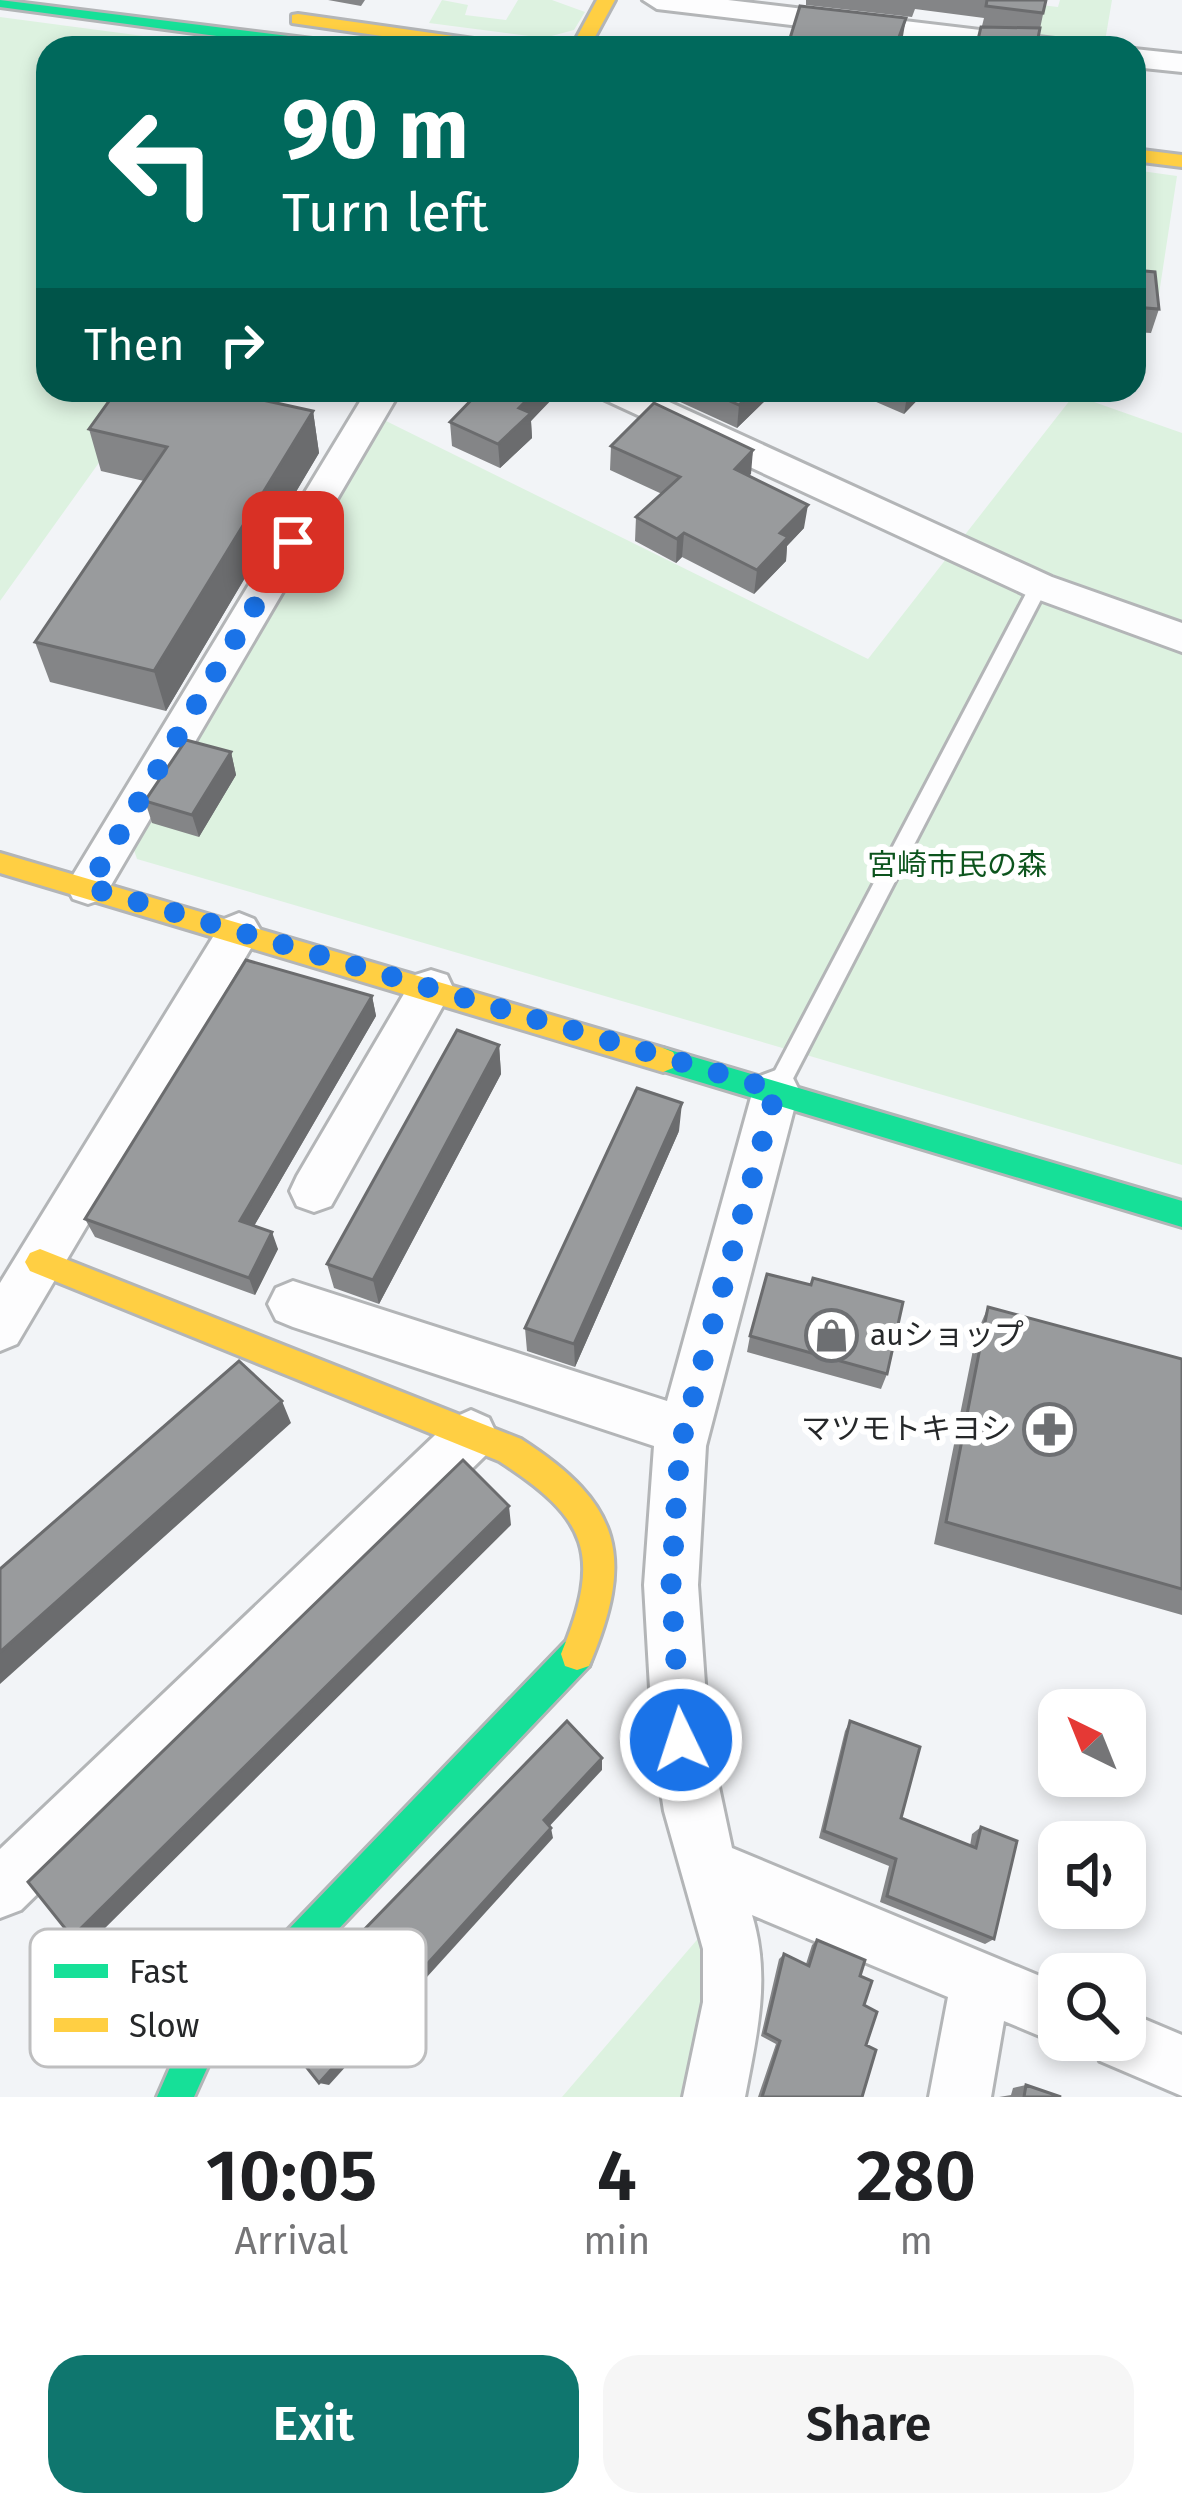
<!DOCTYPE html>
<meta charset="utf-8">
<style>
:root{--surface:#fff;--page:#f6f6f6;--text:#202124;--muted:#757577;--accent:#0f766e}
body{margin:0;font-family:"Fira Sans","Noto Sans JP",sans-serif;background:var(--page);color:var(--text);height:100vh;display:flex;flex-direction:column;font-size:45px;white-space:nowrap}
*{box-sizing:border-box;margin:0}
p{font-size:39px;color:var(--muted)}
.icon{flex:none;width:66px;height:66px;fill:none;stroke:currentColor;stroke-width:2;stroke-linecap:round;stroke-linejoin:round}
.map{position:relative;height:2097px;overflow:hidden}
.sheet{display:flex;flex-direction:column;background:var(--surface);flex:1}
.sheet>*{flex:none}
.top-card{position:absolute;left:36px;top:36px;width:1110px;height:366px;border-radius:36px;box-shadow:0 6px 18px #0003;background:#00695c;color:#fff;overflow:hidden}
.needle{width:78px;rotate:317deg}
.tools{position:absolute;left:1038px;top:1689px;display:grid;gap:24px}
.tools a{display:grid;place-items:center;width:108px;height:108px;border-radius:24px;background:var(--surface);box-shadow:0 6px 18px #0003;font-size:60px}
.pin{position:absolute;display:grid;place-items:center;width:102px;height:102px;color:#fff;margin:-51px;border-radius:24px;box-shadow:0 6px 18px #0006}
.me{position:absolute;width:132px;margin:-66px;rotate:356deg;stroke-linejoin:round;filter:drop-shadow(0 0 9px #0008)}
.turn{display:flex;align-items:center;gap:42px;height:252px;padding:0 48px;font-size:54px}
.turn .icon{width:156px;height:156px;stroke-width:2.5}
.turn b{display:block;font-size:84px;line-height:102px}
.then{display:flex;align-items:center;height:114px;padding:0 48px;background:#0003;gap:24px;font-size:45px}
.eta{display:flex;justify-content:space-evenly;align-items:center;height:204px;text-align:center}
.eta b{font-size:72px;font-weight:600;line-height:84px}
.cta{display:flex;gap:24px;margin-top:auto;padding:24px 48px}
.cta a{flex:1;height:138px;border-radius:36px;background:var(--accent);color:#fff;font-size:48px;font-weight:600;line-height:138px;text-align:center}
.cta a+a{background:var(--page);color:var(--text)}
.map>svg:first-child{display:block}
.green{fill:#ddf2e0}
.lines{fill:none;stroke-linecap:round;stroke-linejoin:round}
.lane-casing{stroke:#b3b5b7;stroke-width:6}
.street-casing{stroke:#b3b5b7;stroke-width:6}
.fast-casing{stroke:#b3b5b7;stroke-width:6}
.slow-casing{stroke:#b3b5b7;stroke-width:6}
.lane{fill:#fdfdfe;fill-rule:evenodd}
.street{fill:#fdfdfe;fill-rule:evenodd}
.fast{fill:#16e098;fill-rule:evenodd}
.slow{fill:#ffcf43;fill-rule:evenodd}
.wall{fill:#848587}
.shaded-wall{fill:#6b6c6e}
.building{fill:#999b9d;stroke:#6b6c6e;stroke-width:3}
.route{stroke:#1a73e8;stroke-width:21;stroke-dasharray:0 37.8}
.labels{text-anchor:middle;stroke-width:12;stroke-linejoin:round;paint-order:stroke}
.park-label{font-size:30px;fill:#0c541d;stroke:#fff}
.poi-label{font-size:30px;fill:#26282a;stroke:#fff;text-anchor:start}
.key{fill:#fff;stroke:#bebebf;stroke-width:3}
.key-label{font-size:33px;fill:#26282a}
</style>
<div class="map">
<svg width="1182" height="2097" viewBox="0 0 1182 2097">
<rect width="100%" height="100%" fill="#f2f4f7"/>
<path class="green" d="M442,0L468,5L465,15L506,20L518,0H552L585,12L574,30L544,38L429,23Z
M999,0L1058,7L1060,0H1112L1104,47L991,33Z
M0,17L196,43L193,48H48V390H151L0,601Z
M1134,170L1177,176L1159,294L1134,292Z
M1074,395L1182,433V1165L137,859L132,844L382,419L868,659Z
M708,1927L698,2097H562Z"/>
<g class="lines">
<defs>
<path id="lane" d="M1039,580L1048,586L784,1096L776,1099L768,1096L765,1090L768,1084L1030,586Z"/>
<path id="street" d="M643,0H728L1055,39L1070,48H982L657,9Z
M1134,49L1182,54V72L1134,67Z
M367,390H401L103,899L88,904L73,899L67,887L73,875Z
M596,390H643L1052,577L1182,623V652L1026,595L601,398Z
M239,913L254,919L261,931L254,943L17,1344L0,1351V1283L224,919Z
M431,970L447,975L453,988L331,1206L314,1212L297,1206L290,1191L297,1176L415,975Z
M776,1070L792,1076L799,1090L706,1446L698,1585L709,1740L732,1848L1059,1984V2040H1069L1059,2044L1004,2021L991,2097H929L948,1997L752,1915C771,1977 757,2034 745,2097H683L703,2002V1949L664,1811L653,1740L644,1585L654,1446L293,1327L276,1320L268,1304L276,1288L293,1281L667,1401L753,1090L760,1076Z
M471,1410L489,1418L497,1435L489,1452L21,1910L0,1918V1849L453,1418Z
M1125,2011L1182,2035V2096L1100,2061L1091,2040H1125Z"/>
<path id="fast" d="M0,0L345,43L354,48H306L0,7Z
M663,1048L1182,1201V1227L653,1068L649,1060L653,1052Z
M577,1638L589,1642L593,1654L589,1666L208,2066L194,2097H157L182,2040L565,1642Z"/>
<path id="slow" d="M597,0H615L589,48H571Z
M298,14L502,43L511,48H465L292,23V15Z
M1134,149L1182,155V167L1134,161Z
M0,853L663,1048L673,1052L677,1060L673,1068L663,1072L0,873Z
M40,1249L521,1439C622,1504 635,1557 589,1666L577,1670L565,1666L561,1654C602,1555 589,1519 499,1461L30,1271L25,1262L30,1253Z"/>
</defs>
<use href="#lane" class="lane-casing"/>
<use href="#street" class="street-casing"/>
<use href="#fast" class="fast-casing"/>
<use href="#slow" class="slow-casing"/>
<use href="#lane" class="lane"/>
<use href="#street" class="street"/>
<use href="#fast" class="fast"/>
<use href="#slow" class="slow"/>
</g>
<path class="wall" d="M328,0H365L361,6Z
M806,0H1046L1036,48L996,27L982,26L984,18L915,9L912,17L806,5Z
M1134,270L1159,309L1151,333L1134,332Z
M481,390H559L531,421L532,438L500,468L452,446L450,422Z
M679,390H776L737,428L678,401Z
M869,390H927L904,414L867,398Z
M313,411L319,453L166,711L50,682L35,642L144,481L101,471L89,429Z
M611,446L753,450L749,476L804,528L787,546L786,561L754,594L682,557L676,563L635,541L636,517L662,494L610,470Z
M231,752L236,775L199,837L152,823L145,801Z
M372,996L376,1016L254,1226L278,1249L255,1295L95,1237L85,1219Z
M499,1045L501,1074L379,1304L334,1288L327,1264Z
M679,1131L575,1367L527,1351L525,1328Z
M988,1307L1182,1359V1615L934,1544L976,1335Z
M750,1336L887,1374L881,1389L747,1352Z
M850,1721L901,1818L970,1846L972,1834L981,1827L994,1939L985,1944L880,1902L889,1866L819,1838L845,1731Z
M817,1940L860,1976L866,2045L862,2097H758L776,2044L761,2036L779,1959L784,1954L806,1964L812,1945Z
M1026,2085L1061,2097H999L1011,2095L1013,2088Z"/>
<path class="shaded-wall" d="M906,18L901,48H895Z
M537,390H559V392L531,421L532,438L500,468L498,444L519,408Z
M755,390H776L737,428L739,405Z
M908,390H927L904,414Z
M313,411L319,453L166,711L154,671Z
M753,450L751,474L733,493L735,469Z
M808,505L804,528L787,546L786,561L754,594L757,570L780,533Z
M684,533L682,557L676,563L677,539Z
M231,752L236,775L199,837L192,815Z
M372,996L376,1016L247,1238L240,1221Z
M499,1045L501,1074L379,1304L373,1280Z
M682,1103L679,1131L575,1367L574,1344Z
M272,1232L278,1249L255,1295L249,1278Z
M282,1401L291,1423L0,1684V1652Z
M509,1506L511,1525L89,1944L72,1937Z
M602,1758V1770L545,1831L544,1820Z
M551,1828L553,1838L329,2085L319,2083Z"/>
<path class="building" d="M987,0H1046L1043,13L986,6Z
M800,6L906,18L895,48H787Z
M981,27L1040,28L1036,48H976Z
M1134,270L1155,272L1159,309L1134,307Z
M117,390H217L313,411L154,671L35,642L167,447L89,429Z
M481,390H537L519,408L531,413L498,444L450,422Z
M705,390H755L739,405Z
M654,403L753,450L735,469L808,505L780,533L788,537L757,570L684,533L677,539L636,517L680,477L611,446Z
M186,740L231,752L192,815L145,801Z
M246,960L372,996L240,1221L272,1232L249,1278L85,1219Z
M457,1030L499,1045L373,1280L327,1264Z
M637,1088L682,1103L574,1344L525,1328Z
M767,1274L811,1285L813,1278L903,1302L887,1374L750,1336Z
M988,1307L1182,1359V1589L946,1522Z
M239,1361L282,1401L0,1652V1569Z
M463,1460L509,1506L72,1937L28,1882Z
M567,1721L602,1758L544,1820L551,1828L319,2083L277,2030L293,2013L288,2008Z
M850,1721L920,1747L901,1818L976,1848L981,1827L1017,1841L994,1939L887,1896L896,1859L824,1831Z
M817,1940L865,1960L860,1976L872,1981L864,2005L877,2012L866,2045L876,2050L862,2097H762L780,2041L765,2033L784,1954L809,1966Z
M1026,2085L1061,2097H1024Z"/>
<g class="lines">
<path class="route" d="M293,542L88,887L776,1090L680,1446L671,1585L681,1740"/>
</g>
<defs>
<symbol id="shop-ring" viewBox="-11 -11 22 22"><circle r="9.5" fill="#fff" stroke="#6d6f72" stroke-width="1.5"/><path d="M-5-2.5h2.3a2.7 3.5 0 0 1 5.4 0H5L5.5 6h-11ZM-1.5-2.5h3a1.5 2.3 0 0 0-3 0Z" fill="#6d6f72"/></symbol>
<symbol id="pharmacy-ring" viewBox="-11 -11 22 22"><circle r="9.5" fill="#fff" stroke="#6d6f72" stroke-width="1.5"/><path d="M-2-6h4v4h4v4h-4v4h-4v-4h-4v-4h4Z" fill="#6d6f72"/></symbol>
</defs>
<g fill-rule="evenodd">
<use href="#shop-ring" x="802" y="1306" width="59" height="59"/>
<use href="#pharmacy-ring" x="1020" y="1400" width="59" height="59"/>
</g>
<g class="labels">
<g class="park-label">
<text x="957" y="875">宮崎市民の森</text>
</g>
<g class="poi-label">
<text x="870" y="1345">auショップ</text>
<text x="1011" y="1439" text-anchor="end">マツモトキヨシ</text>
</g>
</g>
<rect x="30" y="1929" width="396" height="138" rx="18" class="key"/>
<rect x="54" y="1964" width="54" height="14" fill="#16e098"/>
<rect x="54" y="2018" width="54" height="14" fill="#ffcf43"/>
<g class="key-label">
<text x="129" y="1983">Fast</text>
<text x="129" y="2037">Slow</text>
</g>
</svg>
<div class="tools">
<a><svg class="needle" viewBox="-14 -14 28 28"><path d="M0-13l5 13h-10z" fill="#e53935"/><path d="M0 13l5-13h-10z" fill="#757577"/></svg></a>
<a><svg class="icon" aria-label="sound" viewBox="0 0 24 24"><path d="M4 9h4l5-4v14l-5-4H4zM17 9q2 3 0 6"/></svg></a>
<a><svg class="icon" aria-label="search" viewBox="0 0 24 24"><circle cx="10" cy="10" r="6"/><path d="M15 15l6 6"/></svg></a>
</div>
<div class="pin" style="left:293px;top:542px;background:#d93025"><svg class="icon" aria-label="arrive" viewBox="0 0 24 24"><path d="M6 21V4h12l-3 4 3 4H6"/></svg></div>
<svg class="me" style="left:681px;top:1740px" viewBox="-20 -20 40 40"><circle r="17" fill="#1a73e8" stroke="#fff" stroke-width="3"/><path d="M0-11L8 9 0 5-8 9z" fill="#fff"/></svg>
<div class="top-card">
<div class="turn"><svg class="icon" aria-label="left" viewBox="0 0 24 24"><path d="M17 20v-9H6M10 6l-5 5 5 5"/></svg><div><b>90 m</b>Turn left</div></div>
<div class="then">Then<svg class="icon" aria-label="right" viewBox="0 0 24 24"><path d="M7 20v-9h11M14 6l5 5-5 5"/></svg></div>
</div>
</div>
<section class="sheet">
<div class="eta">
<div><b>10:05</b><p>Arrival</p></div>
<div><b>4</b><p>min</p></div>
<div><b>280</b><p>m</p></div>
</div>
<div class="cta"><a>Exit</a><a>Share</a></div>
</section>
